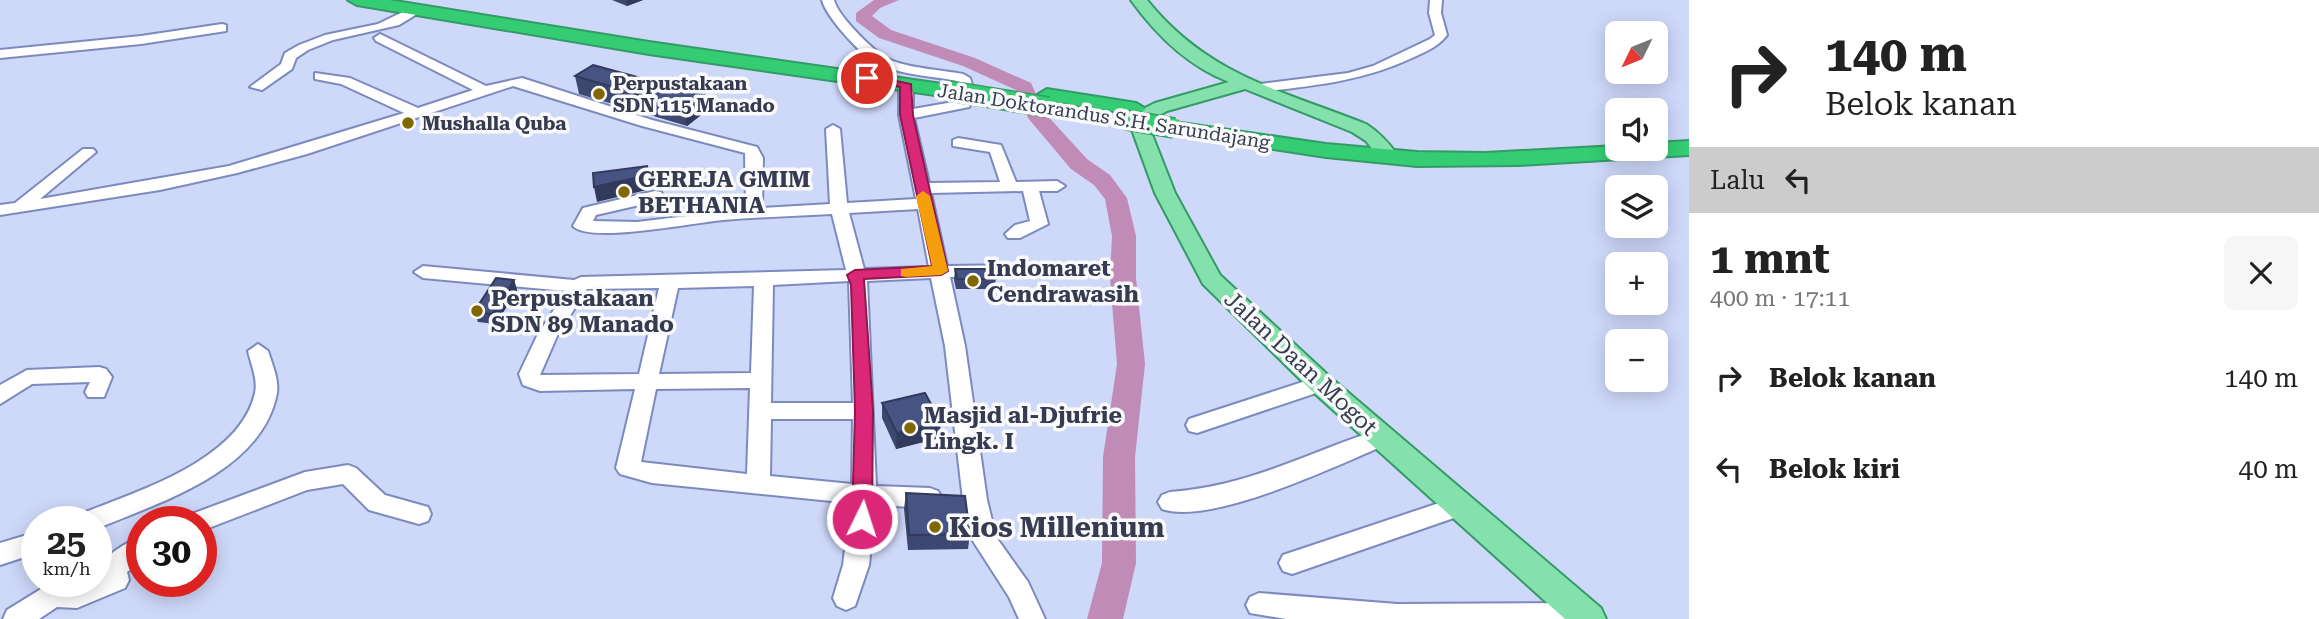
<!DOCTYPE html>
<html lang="id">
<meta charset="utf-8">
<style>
:root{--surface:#fff;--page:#f6f6f6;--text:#222;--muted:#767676}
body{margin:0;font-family:"Roboto Serif",serif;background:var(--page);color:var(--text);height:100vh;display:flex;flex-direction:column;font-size:26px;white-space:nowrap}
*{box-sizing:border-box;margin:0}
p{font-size:23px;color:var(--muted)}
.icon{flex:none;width:38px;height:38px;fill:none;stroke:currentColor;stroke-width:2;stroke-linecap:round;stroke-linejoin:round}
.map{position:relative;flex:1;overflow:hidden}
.panel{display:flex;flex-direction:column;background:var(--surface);width:630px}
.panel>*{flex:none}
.banner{background:#fff;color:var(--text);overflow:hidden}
.needle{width:46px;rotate:227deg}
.buttons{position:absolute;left:1605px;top:21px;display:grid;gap:14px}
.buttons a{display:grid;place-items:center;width:63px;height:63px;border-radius:10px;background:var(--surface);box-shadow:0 4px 18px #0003;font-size:35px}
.speed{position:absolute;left:21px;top:506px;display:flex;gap:14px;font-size:35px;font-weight:700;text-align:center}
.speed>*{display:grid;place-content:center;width:91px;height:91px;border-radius:50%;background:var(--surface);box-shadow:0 4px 18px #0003;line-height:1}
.speed small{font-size:18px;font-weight:400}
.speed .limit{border:10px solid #d22;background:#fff;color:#111}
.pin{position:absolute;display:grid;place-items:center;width:60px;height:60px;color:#fff;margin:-30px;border:4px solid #fff;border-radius:50%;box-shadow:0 2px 7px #0007}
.me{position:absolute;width:77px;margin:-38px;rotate:4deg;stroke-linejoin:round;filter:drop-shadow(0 0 5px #0008)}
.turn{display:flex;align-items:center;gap:24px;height:147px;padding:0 21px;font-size:32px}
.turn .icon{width:91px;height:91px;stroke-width:2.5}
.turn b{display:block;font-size:49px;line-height:60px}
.then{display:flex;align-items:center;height:66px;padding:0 21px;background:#0003;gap:14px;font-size:26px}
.round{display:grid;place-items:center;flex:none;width:74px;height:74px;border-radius:10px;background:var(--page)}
.head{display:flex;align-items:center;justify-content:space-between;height:119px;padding:0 21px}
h1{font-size:42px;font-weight:700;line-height:52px}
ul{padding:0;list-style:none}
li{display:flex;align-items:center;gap:21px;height:91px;padding:0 21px}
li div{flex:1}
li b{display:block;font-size:26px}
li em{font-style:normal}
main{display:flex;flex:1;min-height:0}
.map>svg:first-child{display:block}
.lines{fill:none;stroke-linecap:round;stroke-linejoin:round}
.river{fill:#c18bb8;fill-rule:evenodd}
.minor-casing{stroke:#7c8abe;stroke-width:4}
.major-casing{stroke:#349a67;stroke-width:4}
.highway-casing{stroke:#349a67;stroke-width:4}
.minor{fill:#fff;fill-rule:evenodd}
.major{fill:#85e1ab;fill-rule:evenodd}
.highway{fill:#34cd73;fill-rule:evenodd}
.highway-bridge-casing{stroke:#349a67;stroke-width:22;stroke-linecap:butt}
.highway-bridge{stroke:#34cd73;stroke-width:19}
.wall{fill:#3d4770}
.shaded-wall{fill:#323a5b}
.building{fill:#475382;stroke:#323a5b;stroke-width:2}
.route{fill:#db2777;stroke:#8e194d;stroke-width:2}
.slow{fill:#f59e0b}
.poi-dot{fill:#806700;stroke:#fafafa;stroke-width:2.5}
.labels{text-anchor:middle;stroke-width:7;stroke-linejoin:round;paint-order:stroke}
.far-poi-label{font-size:19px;font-weight:bold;fill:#353b51;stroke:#fafafa;text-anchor:start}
.far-street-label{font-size:19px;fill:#353b51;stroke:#fafafa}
.poi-label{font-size:23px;font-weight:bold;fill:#353b51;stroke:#fafafa;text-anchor:start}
.street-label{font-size:23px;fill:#353b51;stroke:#fafafa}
.near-poi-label{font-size:28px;font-weight:bold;fill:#353b51;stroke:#fafafa;text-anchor:start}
</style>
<main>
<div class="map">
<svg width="1689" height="619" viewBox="0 0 1689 619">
<rect width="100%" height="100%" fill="#ced8f9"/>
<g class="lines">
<path class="river" d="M874,0H899L880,8L872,16L891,30L975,58L1031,83L1044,112L1087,159L1110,175L1127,198L1136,236V278L1145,364L1135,457L1136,563L1123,619H1087L1102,563L1103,457L1117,364L1110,278L1112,236L1105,199L1094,185L1071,169L1028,118L1016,90L963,66L879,38L856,21V13Z"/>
<defs>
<path id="minor" d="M822,0H834C837,15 874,52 888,59C907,68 942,70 963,74L970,78L976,98L969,107L914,118L929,183L1000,182L990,152L953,146V140L958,138L1001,145L1016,182L1057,181L1065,186L1057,191H1039L1048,224L1020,238H1008L1005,234L1015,225L1030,221L1023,191L931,193L947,266L1091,264L1100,270L1091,276L950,277L965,346L987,500L996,537L1028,582L1045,619H1019L1009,597L973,541L963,500L945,346L931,278L867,281L876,486L930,488L938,491L942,498L938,505L930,508L875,505L869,565L855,606L846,610L837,606L833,598L843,565L851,503L652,483L620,474L616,468L635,389L540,391L523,385L519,374L537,336L566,291L423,278L414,272L423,266L574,280L581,277L846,270L832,214C796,216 759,217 723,220C697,222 589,244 573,226L583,208L655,191L661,192L663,196L661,200L596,215L593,221L637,222L746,209L745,153L642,126L513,86L307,154L237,173L160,190L0,215V205L15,203L83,149H93L96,152L40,199L229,166L404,113L341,84L315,79V73L350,78L418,108L473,90L376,41L374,38L380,34L486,86L522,78L652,120L757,147L763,158L762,208L830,204L826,129L833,125L840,129L847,203L916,199L899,115V84L906,80L913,84V109L959,101L962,98L957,81C933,76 903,75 880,65C864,59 826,17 822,0ZM918,209L929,267L864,269L849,213ZM849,281L853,403H771L773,285ZM754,286L751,373L659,374L678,288ZM659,288L639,374L540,375L557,336L587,289ZM750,388L747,474L641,462L656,389ZM771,419H853L852,484L770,476Z
M1430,0H1442L1441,13L1447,35C1438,47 1425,52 1412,58C1363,81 1313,86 1260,92L1253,88L1260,84L1348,73L1373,66L1430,39L1435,35L1429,13Z
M415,6L425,9L399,25L333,40L308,50L296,58L292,69L262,90L250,87L281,64L285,53L299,45L325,35L378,24Z
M222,24L226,25V31L141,44L0,58V50L141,36Z
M258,344L268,351C272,364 279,379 277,393C262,472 160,502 96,529V522H75L78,515C135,492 240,461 255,393C258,380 251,364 248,351Z
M99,367L106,369L112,377L104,397H88L85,392L90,382L32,384L0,404V385L27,370Z
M1321,376L1328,379L1332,384L1328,389L1197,433L1189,431L1186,425L1189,419Z
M1382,429L1390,431L1393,437L1390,443C1340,464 1212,526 1162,509L1158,502L1162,495L1170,492C1252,486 1307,452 1382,429Z
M348,465L356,468L385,495L428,507L431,514L428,521L419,524L369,510L343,484L307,490L201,531V522H186L189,515L305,472Z
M1463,495L1471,498L1475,505L1471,512L1292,574L1283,571L1279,563L1283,555Z
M37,532V553L0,565V543Z
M142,537V562L127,572L129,580L125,588L77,608L57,607L39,619H3L7,610L41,589V581H67L69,585L96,581V577L102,574C98,557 127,542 142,537Z
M1259,593L1397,604L1585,603L1594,606L1598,615L1596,619H1286L1250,613L1246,605L1250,597Z"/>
<path id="major" d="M1131,0H1147C1207,75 1280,90 1366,124C1380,133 1389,143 1399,157L1396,161H1382L1366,141L1352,132L1245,89L1167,111L1152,119L1149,127L1175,193L1220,275L1330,377L1601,608L1606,619H1565L1312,391L1203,284L1155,193L1131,127L1137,112L1155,103L1229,82C1188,66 1157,36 1131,0Z"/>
<path id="highway" d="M348,0H389L649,42L949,85L959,91L949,97L649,54L357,5Z
M1047,89L1136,103L1146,109L1136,115L1040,99L1037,95Z
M1174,122L1326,144L1417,152L1485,153L1617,146V149H1656V143L1689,141V155L1519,165L1417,166L1326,157L1166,133L1163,128Z"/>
</defs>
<use href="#minor" class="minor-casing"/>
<use href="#major" class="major-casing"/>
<use href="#highway" class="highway-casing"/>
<use href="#minor" class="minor"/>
<use href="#major" class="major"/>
<use href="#highway" class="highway"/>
<defs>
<path id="highway-bridge" d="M949,91L1048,107
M1127,120L1174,128"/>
</defs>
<use href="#highway-bridge" class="highway-bridge-casing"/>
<use href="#highway-bridge" class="highway-bridge"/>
</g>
<path class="wall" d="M612,0H643L627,6Z
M575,76L705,112L687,126L579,94Z
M955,269L996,279L994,289H956L954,280Z
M514,280L517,290L496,324L478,322L474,312Z
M882,403L939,438L896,449L882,418Z
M906,493L970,534L968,549L908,550L904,509Z"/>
<path class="shaded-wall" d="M626,0H643L627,6Z
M703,95L705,112L687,126L685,108Z
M648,175L651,189L597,202L594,187Z
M514,280L517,290L496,324L492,314Z
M941,422L939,438L896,449L897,433Z"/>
<path class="building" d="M593,65L703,95L685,108L575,76Z
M647,166L648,175L594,187L593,173Z
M955,269H993L996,279H957Z
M496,278L514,280L492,314L474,312Z
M925,393L941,422L897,433L882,403Z
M906,493L965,496L970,534L909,535Z"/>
<path class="route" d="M867,75L911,84L913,115L948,271L941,275L864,279L873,411L872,519L869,524H855L852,519L855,411L851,285L847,275L855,270L932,266L900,115V87L863,80L862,78Z"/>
<path class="slow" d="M923,191L930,196L948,271L941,275L906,277L901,276V269L932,266L916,196Z"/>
<g class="poi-dot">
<circle cx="599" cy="94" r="7"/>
<circle cx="408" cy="123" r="7"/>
<circle cx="624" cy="192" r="7"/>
<circle cx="973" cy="281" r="7"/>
<circle cx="477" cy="311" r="7"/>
<circle cx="910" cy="428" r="7"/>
<circle cx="935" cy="527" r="7"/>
</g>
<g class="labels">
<g class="far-poi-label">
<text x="613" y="90">Perpustakaan<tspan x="613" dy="22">SDN 115 Manado</tspan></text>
<text x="422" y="130">Mushalla Quba</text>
</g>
<g class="far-street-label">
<text transform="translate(1104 116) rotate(9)" y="7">Jalan Doktorandus S.H. Sarundajang</text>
</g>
<g class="poi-label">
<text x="638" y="187">GEREJA GMIM<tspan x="638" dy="26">BETHANIA</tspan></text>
<text x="987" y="276">Indomaret<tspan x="987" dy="26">Cendrawasih</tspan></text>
<text x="491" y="306">Perpustakaan<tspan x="491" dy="26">SDN 89 Manado</tspan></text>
<text x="924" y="423">Masjid al-Djufrie<tspan x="924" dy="26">Lingk. I</tspan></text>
</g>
<g class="street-label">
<text transform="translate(1301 363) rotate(43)" y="8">Jalan Daan Mogot</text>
</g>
<g class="near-poi-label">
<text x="949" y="537">Kios Millenium</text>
</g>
</g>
</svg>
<div class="buttons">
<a><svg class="needle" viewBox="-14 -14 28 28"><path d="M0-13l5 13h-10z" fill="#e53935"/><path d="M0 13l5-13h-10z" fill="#767676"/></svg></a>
<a><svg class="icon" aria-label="sound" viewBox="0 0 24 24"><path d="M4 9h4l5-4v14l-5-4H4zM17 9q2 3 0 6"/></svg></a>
<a><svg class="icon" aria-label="layers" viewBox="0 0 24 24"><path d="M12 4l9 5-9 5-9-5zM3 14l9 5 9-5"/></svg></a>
<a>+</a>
<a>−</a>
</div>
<div class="speed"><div>25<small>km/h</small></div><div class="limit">30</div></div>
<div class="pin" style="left:867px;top:78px;background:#d93025"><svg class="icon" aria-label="arrive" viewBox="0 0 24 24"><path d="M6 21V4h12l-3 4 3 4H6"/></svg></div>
<svg class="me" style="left:862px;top:519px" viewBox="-20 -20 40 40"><circle r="17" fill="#db2777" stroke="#fff" stroke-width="3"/><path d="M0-11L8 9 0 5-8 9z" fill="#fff"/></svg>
</div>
<section class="panel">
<div class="banner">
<div class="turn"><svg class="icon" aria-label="right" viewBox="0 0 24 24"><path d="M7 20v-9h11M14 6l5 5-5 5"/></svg><div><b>140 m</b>Belok kanan</div></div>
<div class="then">Lalu<svg class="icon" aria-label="left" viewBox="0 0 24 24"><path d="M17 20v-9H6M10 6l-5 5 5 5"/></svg></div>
</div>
<div class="head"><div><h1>1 mnt</h1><p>400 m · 17:11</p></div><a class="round"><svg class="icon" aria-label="close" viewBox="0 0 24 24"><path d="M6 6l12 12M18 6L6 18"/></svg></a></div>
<ul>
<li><svg class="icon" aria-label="right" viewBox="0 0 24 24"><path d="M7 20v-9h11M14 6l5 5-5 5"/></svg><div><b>Belok kanan</b></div><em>140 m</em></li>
<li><svg class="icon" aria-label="left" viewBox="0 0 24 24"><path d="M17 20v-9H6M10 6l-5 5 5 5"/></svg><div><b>Belok kiri</b></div><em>40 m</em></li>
</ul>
</section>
</main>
